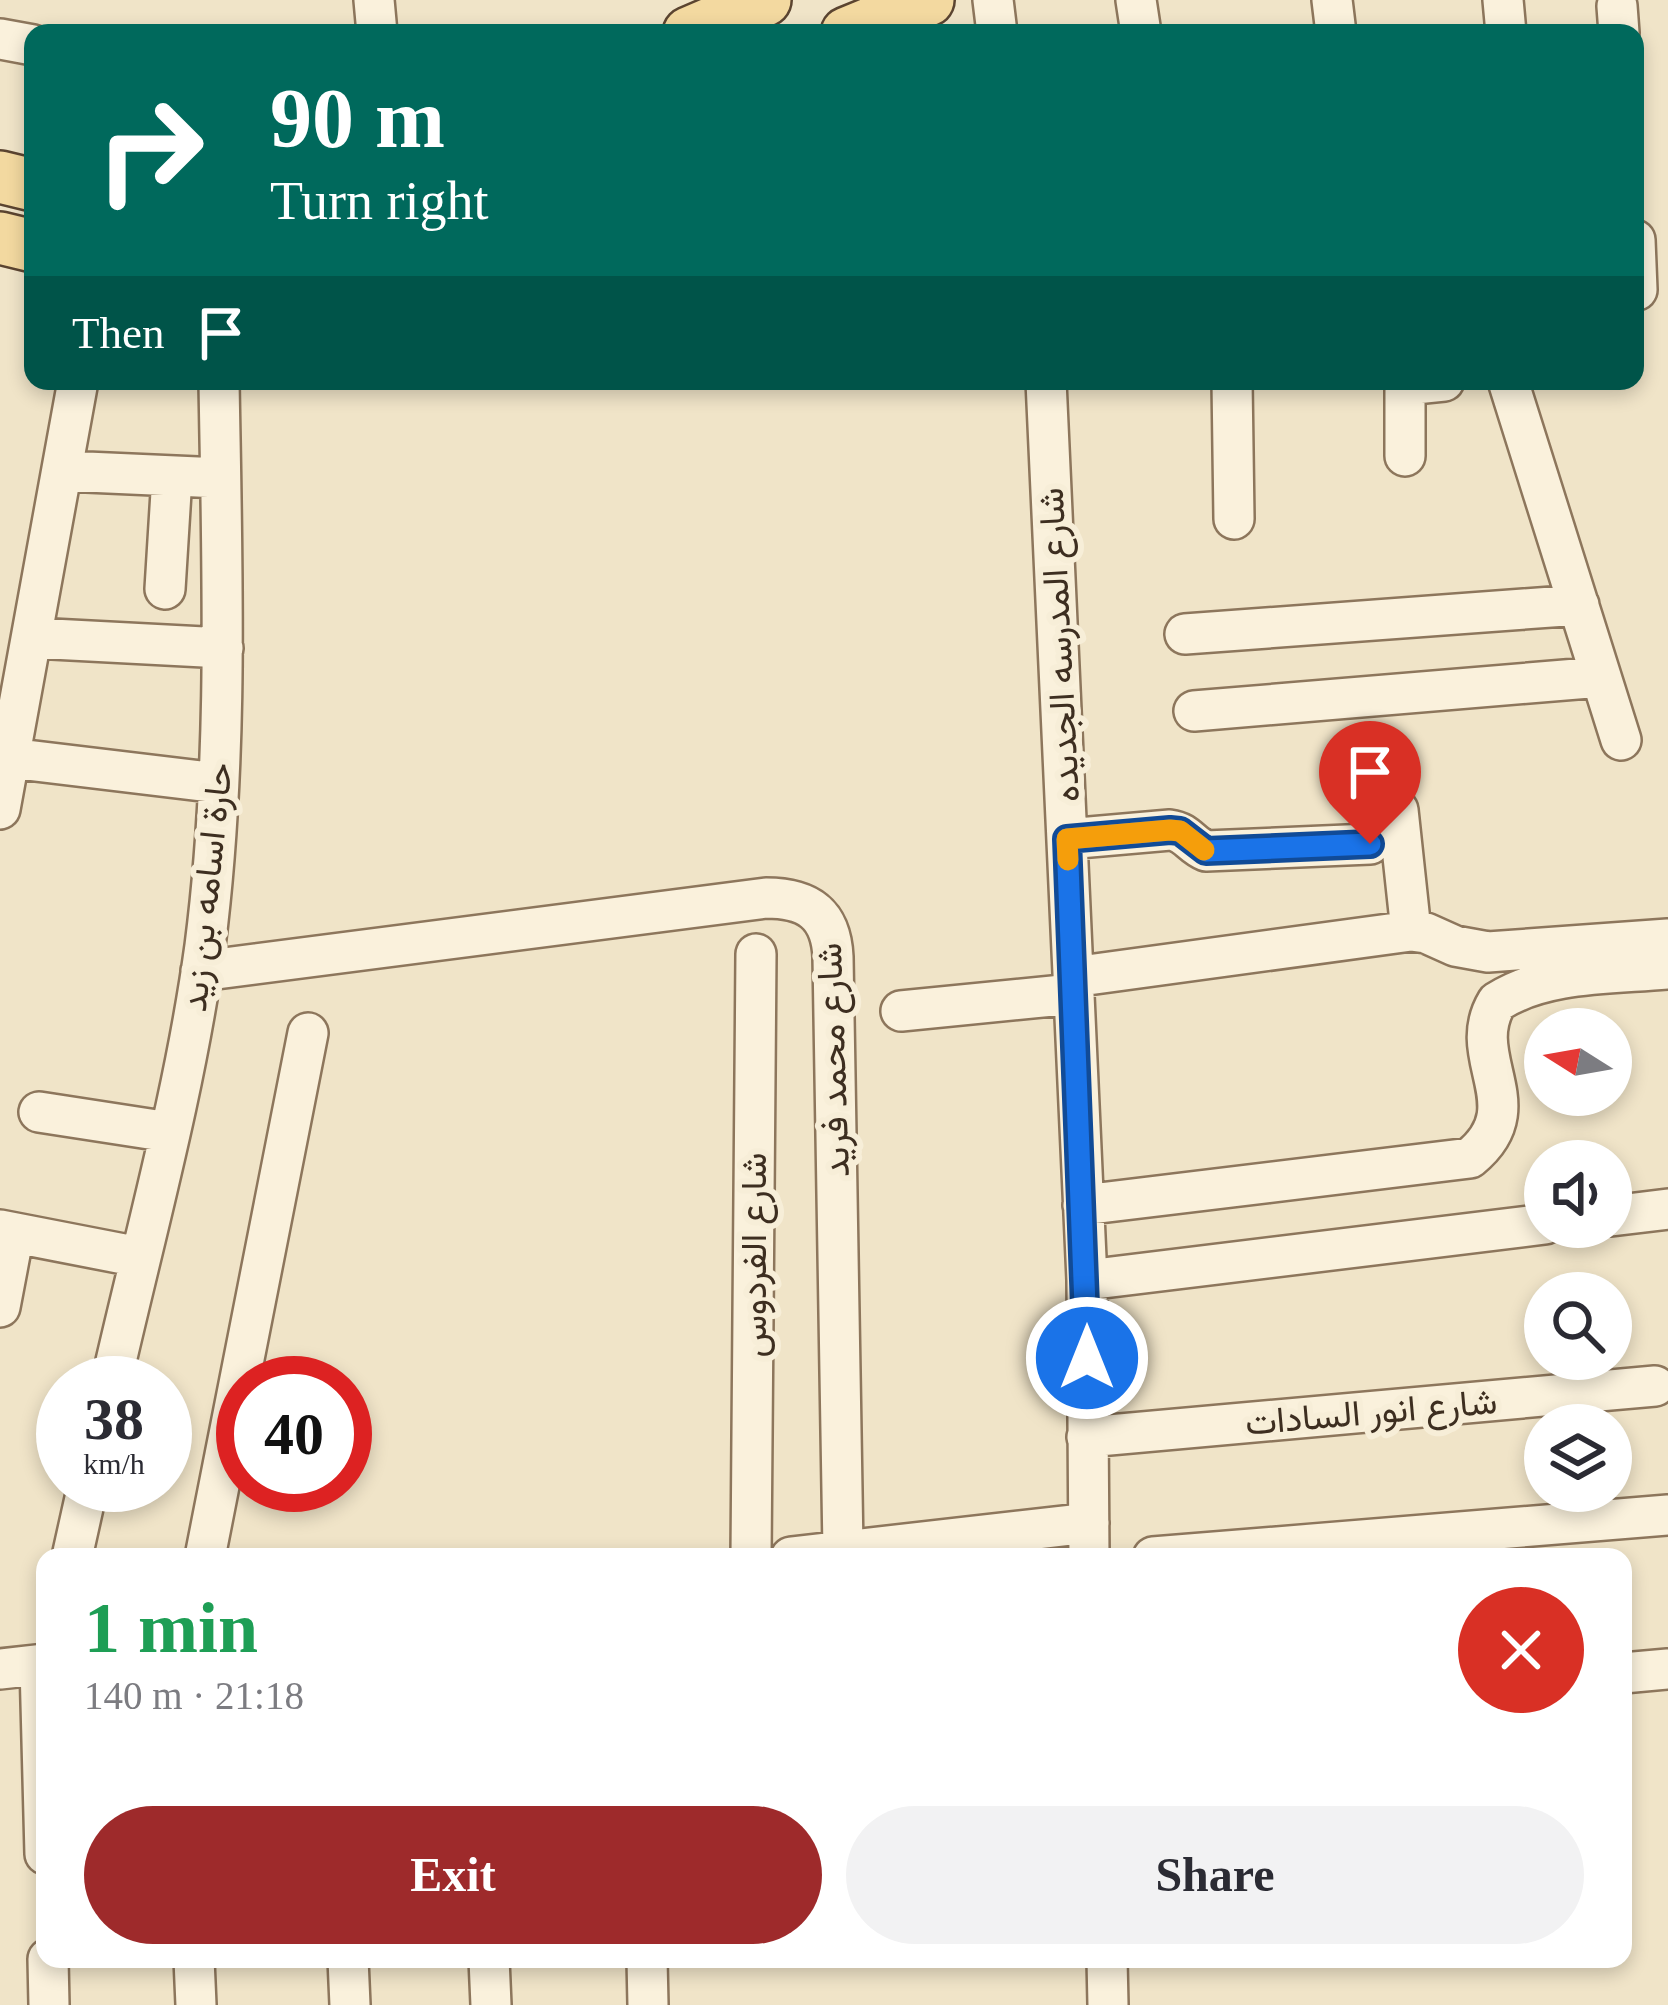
<!DOCTYPE html>
<meta charset="utf-8">
<style>
:root{--surface:#fff;--page:#f2f2f3;--text:#2b2b33;--muted:#7c7c81;--accent:#9e2a2b}
body{margin:0;font-family:"Times New Roman",Vazirmatn,serif;background:var(--page);color:var(--text);height:100vh;display:flex;flex-direction:column;font-size:45px;white-space:nowrap}
*{box-sizing:border-box;margin:0}
p{font-size:39px;color:var(--muted)}
.icon{flex:none;width:66px;height:66px;fill:none;stroke:currentColor;stroke-width:2;stroke-linecap:round;stroke-linejoin:round}
.map{position:relative;flex:1;overflow:hidden}
.side{position:absolute;left:36px;top:1548px;width:1596px;height:420px;display:flex;flex-direction:column;background:var(--surface);border-radius:24px;box-shadow:0 6px 18px #0003}
.side>*{flex:none}
.hud{position:absolute;left:24px;top:24px;width:1620px;height:366px;border-radius:24px;box-shadow:0 6px 18px #0003;background:#00695c;color:#fff;overflow:hidden}
.needle{width:78px;rotate:281deg}
.tools{position:absolute;left:1524px;top:1008px;display:grid;gap:24px}
.tools a{display:grid;place-items:center;width:108px;height:108px;border-radius:50%;background:var(--surface);box-shadow:0 6px 18px #0003;font-size:60px}
.speed{position:absolute;left:36px;top:1356px;display:flex;gap:24px;font-size:60px;font-weight:700;text-align:center}
.speed>*{display:grid;place-content:center;width:156px;height:156px;border-radius:50%;background:var(--surface);box-shadow:0 6px 18px #0003;line-height:1}
.speed small{font-size:30px;font-weight:400}
.speed .limit{border:18px solid #d22;background:#fff;color:#111}
.pin{position:absolute;display:grid;place-items:center;width:102px;height:102px;color:#fff;margin:-123px -51px;border-radius:50% 50% 50% 0;rotate:-45deg;box-shadow:0 0 12px #0007}
.pin .icon{rotate:45deg}
.me{position:absolute;width:132px;margin:-66px;rotate:0deg;stroke-linejoin:round;filter:drop-shadow(0 0 9px #0008)}
.turn{display:flex;align-items:center;gap:42px;height:252px;padding:0 48px;font-size:54px}
.turn .icon{width:156px;height:156px;stroke-width:2.5}
.turn b{display:block;font-size:84px;line-height:102px}
.then{display:flex;align-items:center;height:114px;padding:0 48px;background:#0003;gap:24px;font-size:45px}
.round{display:grid;place-items:center;flex:none;width:126px;height:126px;border-radius:63px;background:var(--page)}
.headline{display:flex;align-items:center;justify-content:space-between;height:204px;padding:0 48px}
h1{font-size:72px;font-weight:700;line-height:90px;color:#1e9e55}
.primary-button{display:flex;gap:24px;margin-top:auto;padding:24px 48px}
.primary-button a{flex:1;height:138px;border-radius:72px;background:var(--accent);color:#fff;font-size:48px;font-weight:700;line-height:138px;text-align:center}
.primary-button a+a{background:var(--page);color:var(--text)}
.map>svg:first-child{display:block}
.lines{fill:none;stroke-linecap:round;stroke-linejoin:round}
.minor-casing{stroke:#8d765c;stroke-width:44}
.major-casing{stroke:#5b4430;stroke-width:56}
.minor{stroke:#faf1dc;stroke-width:39}
.major{stroke:#f3d9a0;stroke-width:51}
.route-casing{stroke:#114b97;stroke-width:30}
.route{stroke:#1a73e8;stroke-width:21}
.slow{stroke:#f59e0b;stroke-width:21}
.labels{text-anchor:middle;stroke-width:12;stroke-linejoin:round;paint-order:stroke}
.street-label{font-size:36px;fill:#3d2e20;stroke:#f7eed8}
</style>
<div class="map">
<svg width="1668" height="2005" viewBox="0 0 1668 2005">
<rect width="100%" height="100%" fill="#f0e4c8"/>
<g class="lines">
<defs>
<path id="minor" d="M374,0L377,33
M993,0L997,33
M1136,0L1141,33
M1332,0L1336,33
M1503,0L1506,33
M1617,6L1619,33
M0,39L33,45
M1635,240L1637,290
M1046,381L1087,1280L1089,1557
M1232,381L1234,519
M1508,381L1621,740
M1405,385L1444,381
M1405,456V381
M64,471L220,478
M165,589L172,476
M1185,634L1579,605
M33,638L223,648
M1194,711L1601,677
M10,758L218,783
M0,809L78,381
M1398,810L1411,931
M1067,839L1170,830C1187,832 1191,845 1206,851L1370,844
M201,971L766,898C807,898 831,913 833,957L843,1550
M1073,977L1411,931L1426,933L1455,946L1488,952L1668,939
M901,1011L1073,994
M39,1112L169,1132
M1083,1205L1470,1158C1534,1106 1463,1058 1497,1002C1545,971 1613,974 1668,969
M1611,1216L1668,1209
M0,1230L139,1257
M1087,1280L1545,1224
M0,1307L14,1233
M111,1383C144,1238 185,1093 205,946C229,759 222,569 219,381
M1087,1437L1655,1386
M72,1557L88,1485
M205,1557L308,1033
M751,1557L756,954
M791,1557L1089,1523
M1153,1557L1668,1515
M40,1665L45,1854
M0,1669L45,1664
M1623,1673L1668,1669
M48,1959L49,2005
M194,1959L196,2005
M348,1959L350,2005
M489,1959L491,2005
M647,1959L648,2005
M1107,1959L1108,2005"/>
<path id="major" d="M689,33L765,0
M847,33L928,0
M0,177L33,185
M0,238L33,246"/>
</defs>
<use href="#minor" class="minor-casing"/>
<use href="#major" class="major-casing"/>
<use href="#minor" class="minor"/>
<use href="#major" class="major"/>
</g>
<g class="lines">
<defs>
<path id="route" d="M1087,1358L1067,839L1170,830L1180,831L1206,851L1370,844"/>
</defs>
<use href="#route" class="route-casing"/>
<use href="#route" class="route"/>
<path class="slow" d="M1068,860L1067,839L1170,830L1180,831L1204,850"/>
</g>
<g class="labels">
<g class="street-label">
<text transform="translate(1058 645) rotate(-93)" y="13">شارع المدرسه الجديده</text>
<text transform="translate(206 887) rotate(-84)" y="13">حارة اسامه بن زيد</text>
<text transform="translate(832 1060) rotate(-92)" y="13">شارع محمد فريد</text>
<text transform="translate(753 1255) rotate(-90)" y="13">شارع الفردوس</text>
<text transform="translate(1371 1411) rotate(-5)" y="13">شارع انور السادات</text>
</g>
</g>
</svg>
<div class="tools">
<a><svg class="needle" viewBox="-14 -14 28 28"><path d="M0-13l5 13h-10z" fill="#e53935"/><path d="M0 13l5-13h-10z" fill="#7c7c81"/></svg></a>
<a><svg class="icon" aria-label="sound" viewBox="0 0 24 24"><path d="M4 9h4l5-4v14l-5-4H4zM17 9q2 3 0 6"/></svg></a>
<a><svg class="icon" aria-label="search" viewBox="0 0 24 24"><circle cx="10" cy="10" r="6"/><path d="M15 15l6 6"/></svg></a>
<a><svg class="icon" aria-label="layers" viewBox="0 0 24 24"><path d="M12 4l9 5-9 5-9-5zM3 14l9 5 9-5"/></svg></a>
</div>
<div class="speed"><div>38<small>km/h</small></div><div class="limit">40</div></div>
<div class="pin" style="left:1370px;top:844px;background:#d93025"><svg class="icon" aria-label="arrive" viewBox="0 0 24 24"><path d="M6 21V4h12l-3 4 3 4H6"/></svg></div>
<svg class="me" style="left:1087px;top:1358px" viewBox="-20 -20 40 40"><circle r="17" fill="#1a73e8" stroke="#fff" stroke-width="3"/><path d="M0-11L8 9 0 5-8 9z" fill="#fff"/></svg>
<div class="hud">
<div class="turn"><svg class="icon" aria-label="right" viewBox="0 0 24 24"><path d="M7 20v-9h11M14 6l5 5-5 5"/></svg><div><b>90 m</b>Turn right</div></div>
<div class="then">Then<svg class="icon" aria-label="arrive" viewBox="0 0 24 24"><path d="M6 21V4h12l-3 4 3 4H6"/></svg></div>
</div>
<section class="side">
<div class="headline"><div><h1>1 min</h1><p>140 m · 21:18</p></div><a class="round" style="background:#d93025;color:#fff"><svg class="icon" aria-label="close" viewBox="0 0 24 24"><path d="M6 6l12 12M18 6L6 18"/></svg></a></div>
<div class="primary-button"><a>Exit</a><a>Share</a></div>
</section>
</div>
